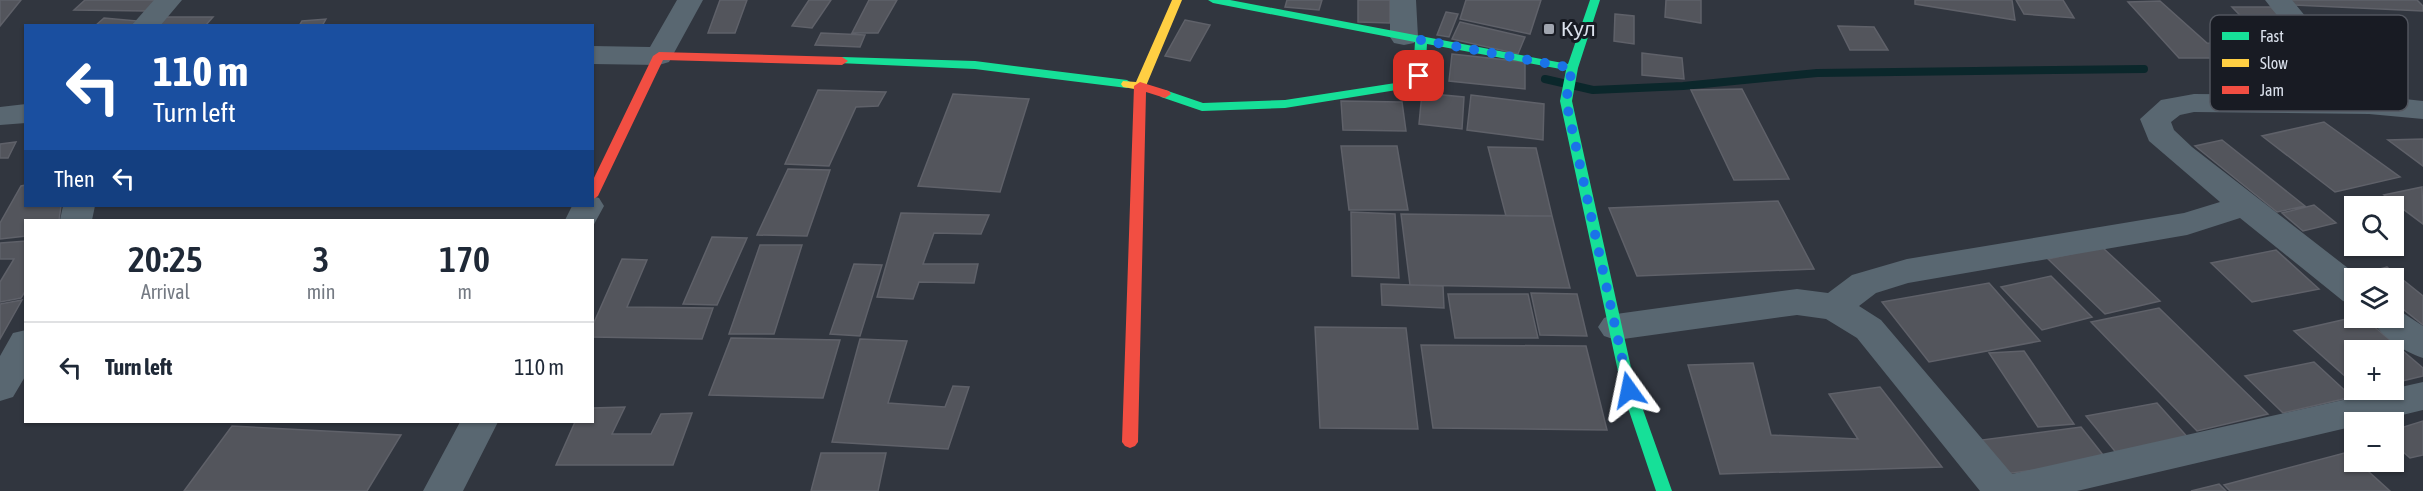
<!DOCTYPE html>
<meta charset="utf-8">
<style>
:root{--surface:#fff;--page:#f6f6f7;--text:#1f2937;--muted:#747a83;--line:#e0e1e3}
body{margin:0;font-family:"Asap Condensed",sans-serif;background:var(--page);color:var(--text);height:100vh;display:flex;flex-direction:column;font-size:22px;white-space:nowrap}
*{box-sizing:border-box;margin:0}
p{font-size:20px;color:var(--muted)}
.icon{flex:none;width:33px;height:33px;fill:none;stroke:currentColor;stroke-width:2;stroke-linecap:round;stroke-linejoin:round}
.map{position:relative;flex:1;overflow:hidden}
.side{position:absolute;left:24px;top:219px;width:570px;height:204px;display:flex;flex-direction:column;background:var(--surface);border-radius:0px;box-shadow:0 2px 4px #0004}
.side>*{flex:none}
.hud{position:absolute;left:24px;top:24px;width:570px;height:183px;border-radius:0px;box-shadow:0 2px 4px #0004;background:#1a4fa0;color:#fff;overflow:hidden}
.tools{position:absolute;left:2344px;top:196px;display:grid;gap:12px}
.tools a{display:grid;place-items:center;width:60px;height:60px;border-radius:0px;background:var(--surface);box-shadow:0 2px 4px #0004;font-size:30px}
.pin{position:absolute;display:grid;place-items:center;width:51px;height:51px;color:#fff;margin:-26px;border-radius:12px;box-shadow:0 3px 9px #0006}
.me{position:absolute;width:66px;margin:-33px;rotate:348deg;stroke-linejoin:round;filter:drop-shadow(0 0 4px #0008)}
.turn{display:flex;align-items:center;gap:21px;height:126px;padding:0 30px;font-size:27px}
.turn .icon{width:78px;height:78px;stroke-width:2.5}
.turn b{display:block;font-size:42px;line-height:51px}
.then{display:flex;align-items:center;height:57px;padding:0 30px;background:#0003;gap:12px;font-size:22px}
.eta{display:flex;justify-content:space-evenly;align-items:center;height:102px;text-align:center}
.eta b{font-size:36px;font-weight:600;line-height:42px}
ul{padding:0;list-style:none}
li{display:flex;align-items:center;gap:18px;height:90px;padding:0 30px;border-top:2px solid var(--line)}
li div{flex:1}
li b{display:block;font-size:22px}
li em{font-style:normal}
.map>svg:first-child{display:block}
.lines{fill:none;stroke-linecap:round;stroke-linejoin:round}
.stream{stroke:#0b272b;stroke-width:8}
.building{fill:#53555c;stroke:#5f6169;stroke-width:1.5}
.street{fill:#596771;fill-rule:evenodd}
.fast{fill:#16e098;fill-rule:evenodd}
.slow{fill:#ffcf43;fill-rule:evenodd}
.jam{fill:#f24e42;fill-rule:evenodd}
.route{stroke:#1a73e8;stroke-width:10;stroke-dasharray:0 18}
.poi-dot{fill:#a0a5af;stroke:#181b23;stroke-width:2}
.labels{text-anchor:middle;stroke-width:6;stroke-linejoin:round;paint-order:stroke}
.poi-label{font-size:21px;fill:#dbe1ec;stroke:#181b23;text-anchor:start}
.key{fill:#181b23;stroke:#52565f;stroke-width:1.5}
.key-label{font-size:16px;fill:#dbe1ec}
</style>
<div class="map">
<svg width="2423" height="491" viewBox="0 0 2423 491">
<rect width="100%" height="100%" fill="#31363f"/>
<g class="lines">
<path class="stream" d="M1545,79L1593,90L1683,86L1817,73L2144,69"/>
</g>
<path class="building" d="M0,0H21L0,26Z
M85,0H157L147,11L74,10Z
M720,0H747L735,33H708Z
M809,0H831L812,28L792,26Z
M869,0H897L878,33H852Z
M1287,0H1322L1319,10L1285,7Z
M1358,0H1390V23L1358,22Z
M1466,0H1541L1530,34L1460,19Z
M1666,0H1701V23L1665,17Z
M1915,0H2012L2015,20L1915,4Z
M2016,0H2063L2074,18L2024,14Z
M2289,0H2417L2423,6V11L2294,5Z
M2160,1L2207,43L2261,45L2272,58H2179L2128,2Z
M2232,7H2271L2323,60H2283Z
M1446,12L1458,14L1449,37L1437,35Z
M1615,14L1634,16V44L1614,41Z
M161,17H213L205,26H152Z
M104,18L138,21L133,26H95Z
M326,19L322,26H299L302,21Z
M1185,20L1210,25L1190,61L1165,56Z
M1460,22L1525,37L1518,54L1452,39Z
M1838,26L1874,27L1888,50H1850Z
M821,33L865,35L860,47L815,45Z
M1642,53L1682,58L1684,79L1642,75Z
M1452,54L1525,62V89L1449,81Z
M1742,89L1789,179L1734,180L1691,90Z
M818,90L886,92L878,106L856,107L829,166L785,164Z
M1422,93L1464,97L1462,129L1419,124Z
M953,94L1029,99L1000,192L918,186Z
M1471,95L1544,104L1543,140L1467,130Z
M1341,101L1402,102L1406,131L1343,130Z
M2324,122L2400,177L2335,192L2262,136Z
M2423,139V166L2388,140Z
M2222,140L2305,206L2277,212L2195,146Z
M16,142L8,158H0V144Z
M1341,146H1397L1408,210H1349Z
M1488,147L1536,148L1552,216H1506Z
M788,169L830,170L807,236L757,235Z
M26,185V206H61L59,220H26V236L0,239V223L21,186Z
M2422,187L2423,224L2384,195Z
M1778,201L1814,269L1637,276L1609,208Z
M2314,205L2336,223L2303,231L2282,213Z
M1351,212L1395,214L1399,278L1352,276Z
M901,213L989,215L981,234L934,233L923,264H978L974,283L919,282L913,299L877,297Z
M1401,214L1552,216L1570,288L1410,285Z
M712,237L747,238L717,305L683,304Z
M26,241V290L21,298L0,302V282L14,259H0V243Z
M760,245H802L774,334H729Z
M2102,247L2160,301L2105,314L2048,259Z
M2276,250L2319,289L2252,302L2211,263Z
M622,259L647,260L627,307L713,308L702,339L592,337V327Z
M854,264L882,265L860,336L830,334Z
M2387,267L2423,296V325L2394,302V279H2366L2360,274Z
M2051,276L2092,317L2042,330L2001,287Z
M1989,283L2040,341L1929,362L1882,302Z
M1381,284L1443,286L1444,308L1382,305Z
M1531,293L1577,294L1587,336L1540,335Z
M1448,294H1528L1538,338H1455Z
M22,300L0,339V304Z
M2159,308L2268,414L2197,431L2091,322Z
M2355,317L2364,318L2423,368V376L2394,383V351H2355V385L2294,331Z
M1315,327L1406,328L1418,429L1320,428Z
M731,338L840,340L823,398L709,395Z
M860,339L907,341L888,403L945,407L953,386L969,387L948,449L832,442Z
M1421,345L1586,346L1607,430L1433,428Z
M2024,351L2074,424L2038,427L1989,353Z
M2314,362L2352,397L2283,413L2245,376Z
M1753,363L1771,435L1858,439L1829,394L1880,387L1942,467L1720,474L1688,365Z
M2157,403L2191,441L2118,455L2086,416Z
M625,407L612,434H651L661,414L692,413L673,465H556L575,422H592V408Z
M2423,421V455L2410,458L2394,444V430Z
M232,426L401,435L367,491H184Z
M2081,427L2107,460L1998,475L1974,441Z
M2348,452L2355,462H2358L2390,491H2230L2224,485Z
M821,453H886L878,491H811Z
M2219,484L2226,491H2191Z"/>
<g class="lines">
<path class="street" d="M154,0H182L160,26H131Z
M677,0H703L669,62L659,65L592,64V46L650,47Z
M1390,0H1416L1418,37L1414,43L1404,45L1394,43L1390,37Z
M2265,0H2292L2361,84L2377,96L2423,101V119L2369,114L2194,112L2180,115L2171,122L2174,130L2192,147L2362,279H2355V305L2343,301L2240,218L2187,235L1908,283L1876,293L1859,306L1881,320L2012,474L2423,382V410L2369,423H2355V426L2077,491H1980L1857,338L1826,319L1797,315L1616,340L1604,336L1598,327L1604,318L1616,314L1797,289L1828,293L1852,275L1907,259L2184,213L2220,202L2149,141L2140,119L2161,100L2194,94L2340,95Z
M26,104V123L0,125V107Z
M592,196L599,198L604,206L592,228V220H565L572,206H592Z
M63,206H95L92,220H60Z
M2394,307L2423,326V358C2404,352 2380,336 2371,318H2394Z
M26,330V375L13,397L0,401V356L13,333Z
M460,422H498L463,491H423Z"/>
<path class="fast" d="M1208,0H1230L1568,64L1590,0H1600L1578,68L1572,101L1636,390L1672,491H1656L1622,390L1560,101L1566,70L1427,44L1425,76L1409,88L1285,108L1202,111L1161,97L1159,94L1165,90L1203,103L1285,100L1402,82L1413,74L1415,42L1213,3Z
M842,57L975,61L1127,80L1133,84L1127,88L975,69L838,63L836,61Z"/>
<path class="slow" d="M1172,0H1182L1146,86L1140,90L1123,87L1121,84L1123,81L1136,82Z"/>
<path class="jam" d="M659,52L842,57L848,61L842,65L663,60L598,196L592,200V182L653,56Z
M1140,82L1169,91L1171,94L1165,98L1146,92L1138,442L1135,446L1130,448L1125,446L1122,442L1134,86Z"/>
</g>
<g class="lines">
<path class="route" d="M1419,76L1421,40L1572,68L1566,101L1629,390"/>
</g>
<rect class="poi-dot" x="1543" y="23" width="12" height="12" rx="3"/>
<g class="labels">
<g class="poi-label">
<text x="1561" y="36">Кул</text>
</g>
</g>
<rect x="2210" y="15" width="198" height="96" rx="9" class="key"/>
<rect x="2222" y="32" width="27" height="8" fill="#16e098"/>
<rect x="2222" y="59" width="27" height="8" fill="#ffcf43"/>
<rect x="2222" y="86" width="27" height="8" fill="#f24e42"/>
<g class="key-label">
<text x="2260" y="42">Fast</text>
<text x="2260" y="69">Slow</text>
<text x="2260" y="96">Jam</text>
</g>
</svg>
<div class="tools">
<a><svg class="icon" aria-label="search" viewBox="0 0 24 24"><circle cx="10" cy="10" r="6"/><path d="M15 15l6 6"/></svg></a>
<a><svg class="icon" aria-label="layers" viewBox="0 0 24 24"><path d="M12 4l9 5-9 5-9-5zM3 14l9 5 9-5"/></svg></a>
<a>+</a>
<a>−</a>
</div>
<div class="pin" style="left:1419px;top:76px;background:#d93025"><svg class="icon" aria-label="arrive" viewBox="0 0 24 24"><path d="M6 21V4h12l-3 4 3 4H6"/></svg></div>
<svg class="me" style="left:1629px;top:390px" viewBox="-20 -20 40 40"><path d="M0-17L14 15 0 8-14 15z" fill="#1a73e8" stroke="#fff" stroke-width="4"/></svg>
<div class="hud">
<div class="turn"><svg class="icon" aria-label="left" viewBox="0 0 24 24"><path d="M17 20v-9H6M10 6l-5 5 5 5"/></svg><div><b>110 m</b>Turn left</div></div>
<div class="then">Then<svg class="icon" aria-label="left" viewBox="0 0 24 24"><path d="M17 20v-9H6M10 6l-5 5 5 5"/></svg></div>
</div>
<section class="side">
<div class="eta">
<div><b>20:25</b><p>Arrival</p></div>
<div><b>3</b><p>min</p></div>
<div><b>170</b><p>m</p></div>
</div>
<ul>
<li><svg class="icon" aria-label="left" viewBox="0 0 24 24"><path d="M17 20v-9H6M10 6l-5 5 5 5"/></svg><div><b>Turn left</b></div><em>110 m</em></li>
</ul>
</section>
</div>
